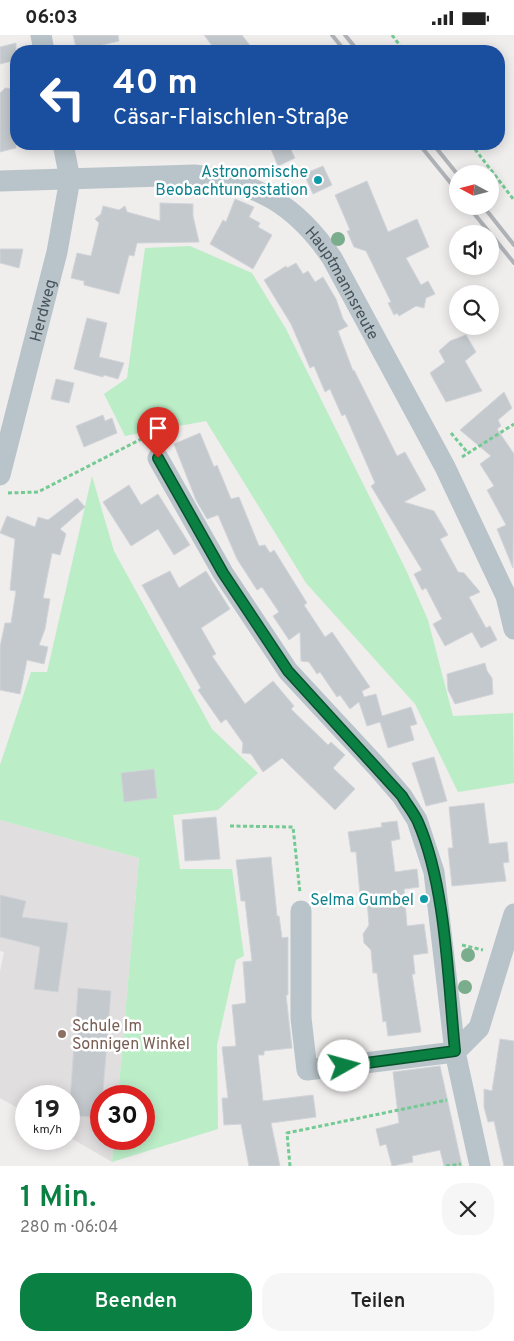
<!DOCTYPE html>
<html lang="de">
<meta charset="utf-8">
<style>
:root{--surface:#fff;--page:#f6f6f6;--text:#222;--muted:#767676;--accent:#0b8043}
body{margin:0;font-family:Overpass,sans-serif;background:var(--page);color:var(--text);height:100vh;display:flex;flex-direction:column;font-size:19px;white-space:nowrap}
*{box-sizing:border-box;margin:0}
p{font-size:16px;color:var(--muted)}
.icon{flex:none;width:28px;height:28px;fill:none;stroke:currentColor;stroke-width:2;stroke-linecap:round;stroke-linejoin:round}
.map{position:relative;height:1131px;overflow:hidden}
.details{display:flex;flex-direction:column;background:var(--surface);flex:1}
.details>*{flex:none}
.hud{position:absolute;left:10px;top:10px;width:495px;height:105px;border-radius:20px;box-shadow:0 2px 12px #0003;background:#1a4fa0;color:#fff;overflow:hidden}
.needle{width:32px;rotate:277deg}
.buttons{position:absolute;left:449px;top:130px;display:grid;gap:10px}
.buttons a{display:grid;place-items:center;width:50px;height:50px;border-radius:50%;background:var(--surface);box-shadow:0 2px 12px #0003;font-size:25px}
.speed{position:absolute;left:15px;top:1050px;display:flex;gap:10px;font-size:25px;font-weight:700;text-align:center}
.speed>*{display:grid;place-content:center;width:65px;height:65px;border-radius:50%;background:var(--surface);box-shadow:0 2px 12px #0003;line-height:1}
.speed small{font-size:12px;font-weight:400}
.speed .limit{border:8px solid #d22;background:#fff;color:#111}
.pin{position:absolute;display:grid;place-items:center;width:42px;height:42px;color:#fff;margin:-51px -21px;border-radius:50% 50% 50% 0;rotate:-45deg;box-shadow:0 0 5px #0007}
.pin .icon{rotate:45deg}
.me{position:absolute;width:55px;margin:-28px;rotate:83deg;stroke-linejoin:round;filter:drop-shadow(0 0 4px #0008)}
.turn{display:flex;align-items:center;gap:18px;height:105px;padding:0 20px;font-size:22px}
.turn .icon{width:65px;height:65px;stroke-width:2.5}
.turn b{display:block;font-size:35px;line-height:42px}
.round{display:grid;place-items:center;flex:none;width:52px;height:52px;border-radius:20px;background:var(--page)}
.head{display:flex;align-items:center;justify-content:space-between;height:85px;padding:0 20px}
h1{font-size:30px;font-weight:600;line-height:38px;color:var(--accent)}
.action{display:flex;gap:10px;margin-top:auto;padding:10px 20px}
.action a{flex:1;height:58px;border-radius:20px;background:var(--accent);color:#fff;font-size:20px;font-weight:600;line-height:58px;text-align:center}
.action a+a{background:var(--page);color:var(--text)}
.status{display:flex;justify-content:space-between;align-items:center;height:35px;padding:0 25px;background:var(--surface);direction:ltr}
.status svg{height:14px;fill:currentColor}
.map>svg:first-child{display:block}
.education{fill:#e1dedf}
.green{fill:#bbedc7}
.building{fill:#c4c9cd;stroke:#d1d4d9}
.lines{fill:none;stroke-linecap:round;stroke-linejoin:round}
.path{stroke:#74ca93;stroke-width:3;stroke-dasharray:4 2.5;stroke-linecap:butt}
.minor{stroke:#b8c4ca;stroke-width:21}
.rail{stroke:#afb3b7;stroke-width:4}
.tree{fill:#79ad8b}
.route-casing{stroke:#07532c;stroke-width:12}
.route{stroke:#0b8043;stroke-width:9}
.culture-dot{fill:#0f9aa8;stroke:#fff;stroke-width:2}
.education-dot{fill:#8d6e63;stroke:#fff;stroke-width:2}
.labels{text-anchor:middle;stroke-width:5;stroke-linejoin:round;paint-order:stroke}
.culture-label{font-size:16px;fill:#0d838f;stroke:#fff;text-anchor:end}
.street-label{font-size:16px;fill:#46535a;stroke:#fff}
.education-label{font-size:16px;fill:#785e54;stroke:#fff;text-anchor:start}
</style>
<div class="status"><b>06:03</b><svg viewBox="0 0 49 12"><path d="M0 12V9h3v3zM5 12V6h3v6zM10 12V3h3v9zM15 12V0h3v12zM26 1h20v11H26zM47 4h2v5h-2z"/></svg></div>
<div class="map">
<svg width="514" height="1131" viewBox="0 0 514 1131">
<rect width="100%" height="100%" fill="#f0eded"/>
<path class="education" d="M0,785L139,823L118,1061H101V1104H114L112,1127L69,1102V1061H26V1078L0,1063V937L4,917L0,916Z"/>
<path class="green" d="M190,211L252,238L286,294L406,535L428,585L453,681L513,678L514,748L458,757L415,669L306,548L206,386L125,401L104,359L127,343L145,213Z
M92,441L114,516L212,694L258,738L218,775L173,780L180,834H232L244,921L236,925L217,1010L218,1094L112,1127L114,1104H144V1061H118L139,823L0,785V730L31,637H47Z"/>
<path class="building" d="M73,0H118L119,6L77,16Z
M204,0H242L254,16H216Z
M16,8V25L0,29V12Z
M5,53L16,54V113L0,117V58Z
M283,109H288L295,123L278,131L271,114Z
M323,131L332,150L313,159L304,139Z
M367,146L388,197L417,184L429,212L406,223L421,250L428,246L435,259L426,263L424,273L416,271L399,281L397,278L394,280L388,268L391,267L366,216L354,212L347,196L350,195L335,160Z
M235,164L254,172L249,182L260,188L258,192L272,200L253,234L210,209L223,185L226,187Z
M160,168L193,169V181L199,207L137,208L134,221L129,220L119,259L84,250V246L71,243L77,218L91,221L99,188L95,184L101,179L103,171L119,175L125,171L127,177L160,186Z
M0,214H23L19,233L0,228Z
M296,228L303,239L308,236L315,247L323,242L336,264L343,284L348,291L338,296L353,336L354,335L397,421L405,417L426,455L404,467L434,476L448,500L440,504L458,537L464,538L480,557L469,562L486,593L490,591L497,605L481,613L472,597L445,611L433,589L442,584L426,553L422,555L414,539L422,535L371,451L375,448L345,379L342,381L330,354L325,357L314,331L310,333L291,289L264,245L286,231L287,233Z
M87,283L107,288L99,322L124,328L118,344L104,340L103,342L74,334Z
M466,300L476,317L465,326L482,356L446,367L430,338L445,327L439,316L450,306Z
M56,344L74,348L69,368L51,364Z
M504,357L512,373L498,385L501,391L497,394L514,419L513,533L497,494L506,490L487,455L494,451L480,429L491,421L460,395Z
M103,380L105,386L112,383L117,398L84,412L76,391Z
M200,398L214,432L217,430L231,464L239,462L259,511L265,510L270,518L274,515L307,568L304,570L325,602L332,597L370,652L362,656L364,662L376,659L382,681L411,672L417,689L410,691L414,705L388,713L380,687L367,691L359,667L350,674L340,660L337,662L320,637L317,639L309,627L301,626L300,597L289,605L273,581L279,577L262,552L257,555L237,524L218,480L207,484L196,465L174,409Z
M129,450L141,470L158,459L190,510L174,520L158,494L131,511L103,467Z
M77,463L85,472L60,494L66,499L60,520L52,518L43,563L50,564L45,594L39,610L48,612L44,629L27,625L20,659L0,655V612L5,588H11L16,556L10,555L15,504L0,498L7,481L35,492L38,482L48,485Z
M170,536L179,553L206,536L230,574L201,593L216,619L212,621L245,669L273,646L294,671L291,674L328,710L331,707L345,720L333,733L355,754L335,775L282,723L263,737L251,719L242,718L243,708L226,684L221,688L198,655L201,653L142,550Z
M485,628L487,636L492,643L493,659L455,669L448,655L447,639Z
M434,722L447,766L426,771L412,728Z
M154,734L157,763L124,767L121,738Z
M484,768L489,809L507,807L509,827L503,828L506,846L452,851L448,813H453L449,772Z
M216,782L220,824L185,826L182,785Z
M397,786L400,804L391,806L395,837L417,834L419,852L404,854L407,891L424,889L428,918L413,920L415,939H412L421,997L388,1001L386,986L383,987L377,938H373L371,915L364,908L363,899L369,890L367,865L365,858L360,859L356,817H351L348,797L382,792L381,788Z
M271,822L277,881H279L282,903L288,902V960H286L292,1013L264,1016V1020H258L263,1066L313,1060L316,1082L271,1088L280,1131H249L241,1089L224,1090L222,1063H228L222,1012L236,1011L232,970L246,968L243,927L252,926L245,866H241L236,825Z
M0,860L26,866L22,882L68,888L58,957L34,954L40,912L0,902Z
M78,953L111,956L101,1083L69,1080Z
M500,1004L514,1006V1131H504L494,1086L488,1087L484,1072V1054L492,1056Z
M440,1031L462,1131H444L440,1115L412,1121L413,1127L392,1131L386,1109L380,1111L376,1094L399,1088L393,1037Z"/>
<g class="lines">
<path class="path" d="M392,0L404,16
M471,109L514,165
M451,398L468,418
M462,422L514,389
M8,458L38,457L151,399L155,405
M230,791L293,792L300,858
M462,910L483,915
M290,1131L287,1098L447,1065
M446,1131L461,1129"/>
<g class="minor">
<path d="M41,0L44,16"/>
<path id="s1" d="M0,146L195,140C257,147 297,171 332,223L445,432L506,561L514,594"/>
<path d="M158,423L223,538L288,636L377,732L402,761L417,785L434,837L455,1017L307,1035L301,983V876"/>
<path id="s2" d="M0,440L57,217L70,144L63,109"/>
<path d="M480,1131L455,1017L479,993L514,879"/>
</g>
<path class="rail" d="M332,0L345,16
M345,0L358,16
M419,109L458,157
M433,109L458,140
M468,171L514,228
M483,171L514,210"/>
</g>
<g class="tree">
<circle cx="338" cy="204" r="7"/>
<circle cx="468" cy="920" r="7"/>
<circle cx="465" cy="952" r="7"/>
</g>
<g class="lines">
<defs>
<path id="route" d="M158,423L223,538L288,636L402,761C407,770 414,778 418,787C446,851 448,946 455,1016L344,1031"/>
</defs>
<use href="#route" class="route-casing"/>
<use href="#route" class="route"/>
</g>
<g class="culture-dot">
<circle cx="318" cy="145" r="5"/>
<circle cx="424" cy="864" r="5"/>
</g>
<circle class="education-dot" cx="62" cy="999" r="5"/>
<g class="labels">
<g class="culture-label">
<text x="308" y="142">Astronomische<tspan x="308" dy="18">Beobachtungsstation</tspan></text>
<text x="414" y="870">Selma Gumbel</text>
</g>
<g class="street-label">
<text dy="6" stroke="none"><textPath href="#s1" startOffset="388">Hauptmannsreute</textPath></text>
<text dy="6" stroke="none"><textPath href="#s2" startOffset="170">Herdweg</textPath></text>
</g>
<g class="education-label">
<text x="72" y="996">Schule Im<tspan x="72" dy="18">Sonnigen Winkel</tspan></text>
</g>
</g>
</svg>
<div class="buttons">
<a><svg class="needle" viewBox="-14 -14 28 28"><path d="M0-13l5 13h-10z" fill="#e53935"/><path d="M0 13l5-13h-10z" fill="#767676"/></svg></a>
<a><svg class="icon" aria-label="sound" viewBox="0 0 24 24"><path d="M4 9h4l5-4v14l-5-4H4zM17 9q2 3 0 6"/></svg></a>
<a><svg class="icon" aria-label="search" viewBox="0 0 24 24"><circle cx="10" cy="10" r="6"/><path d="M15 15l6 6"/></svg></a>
</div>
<div class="speed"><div>19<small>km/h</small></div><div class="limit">30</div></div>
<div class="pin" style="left:158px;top:423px;background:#d93025"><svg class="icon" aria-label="arrive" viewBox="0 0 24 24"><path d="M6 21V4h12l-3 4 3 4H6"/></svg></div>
<svg class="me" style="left:344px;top:1031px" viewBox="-20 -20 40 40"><circle r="19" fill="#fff"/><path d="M0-13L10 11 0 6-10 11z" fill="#0b8043"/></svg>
<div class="hud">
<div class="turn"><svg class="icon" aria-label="left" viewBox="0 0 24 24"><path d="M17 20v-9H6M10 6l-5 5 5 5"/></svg><div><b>40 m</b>Cäsar-Flaischlen-Straße</div></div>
</div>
</div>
<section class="details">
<div class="head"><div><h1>1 Min.</h1><p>280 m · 06:04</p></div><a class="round"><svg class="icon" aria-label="close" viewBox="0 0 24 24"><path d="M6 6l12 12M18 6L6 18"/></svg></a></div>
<div class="action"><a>Beenden</a><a>Teilen</a></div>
</section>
